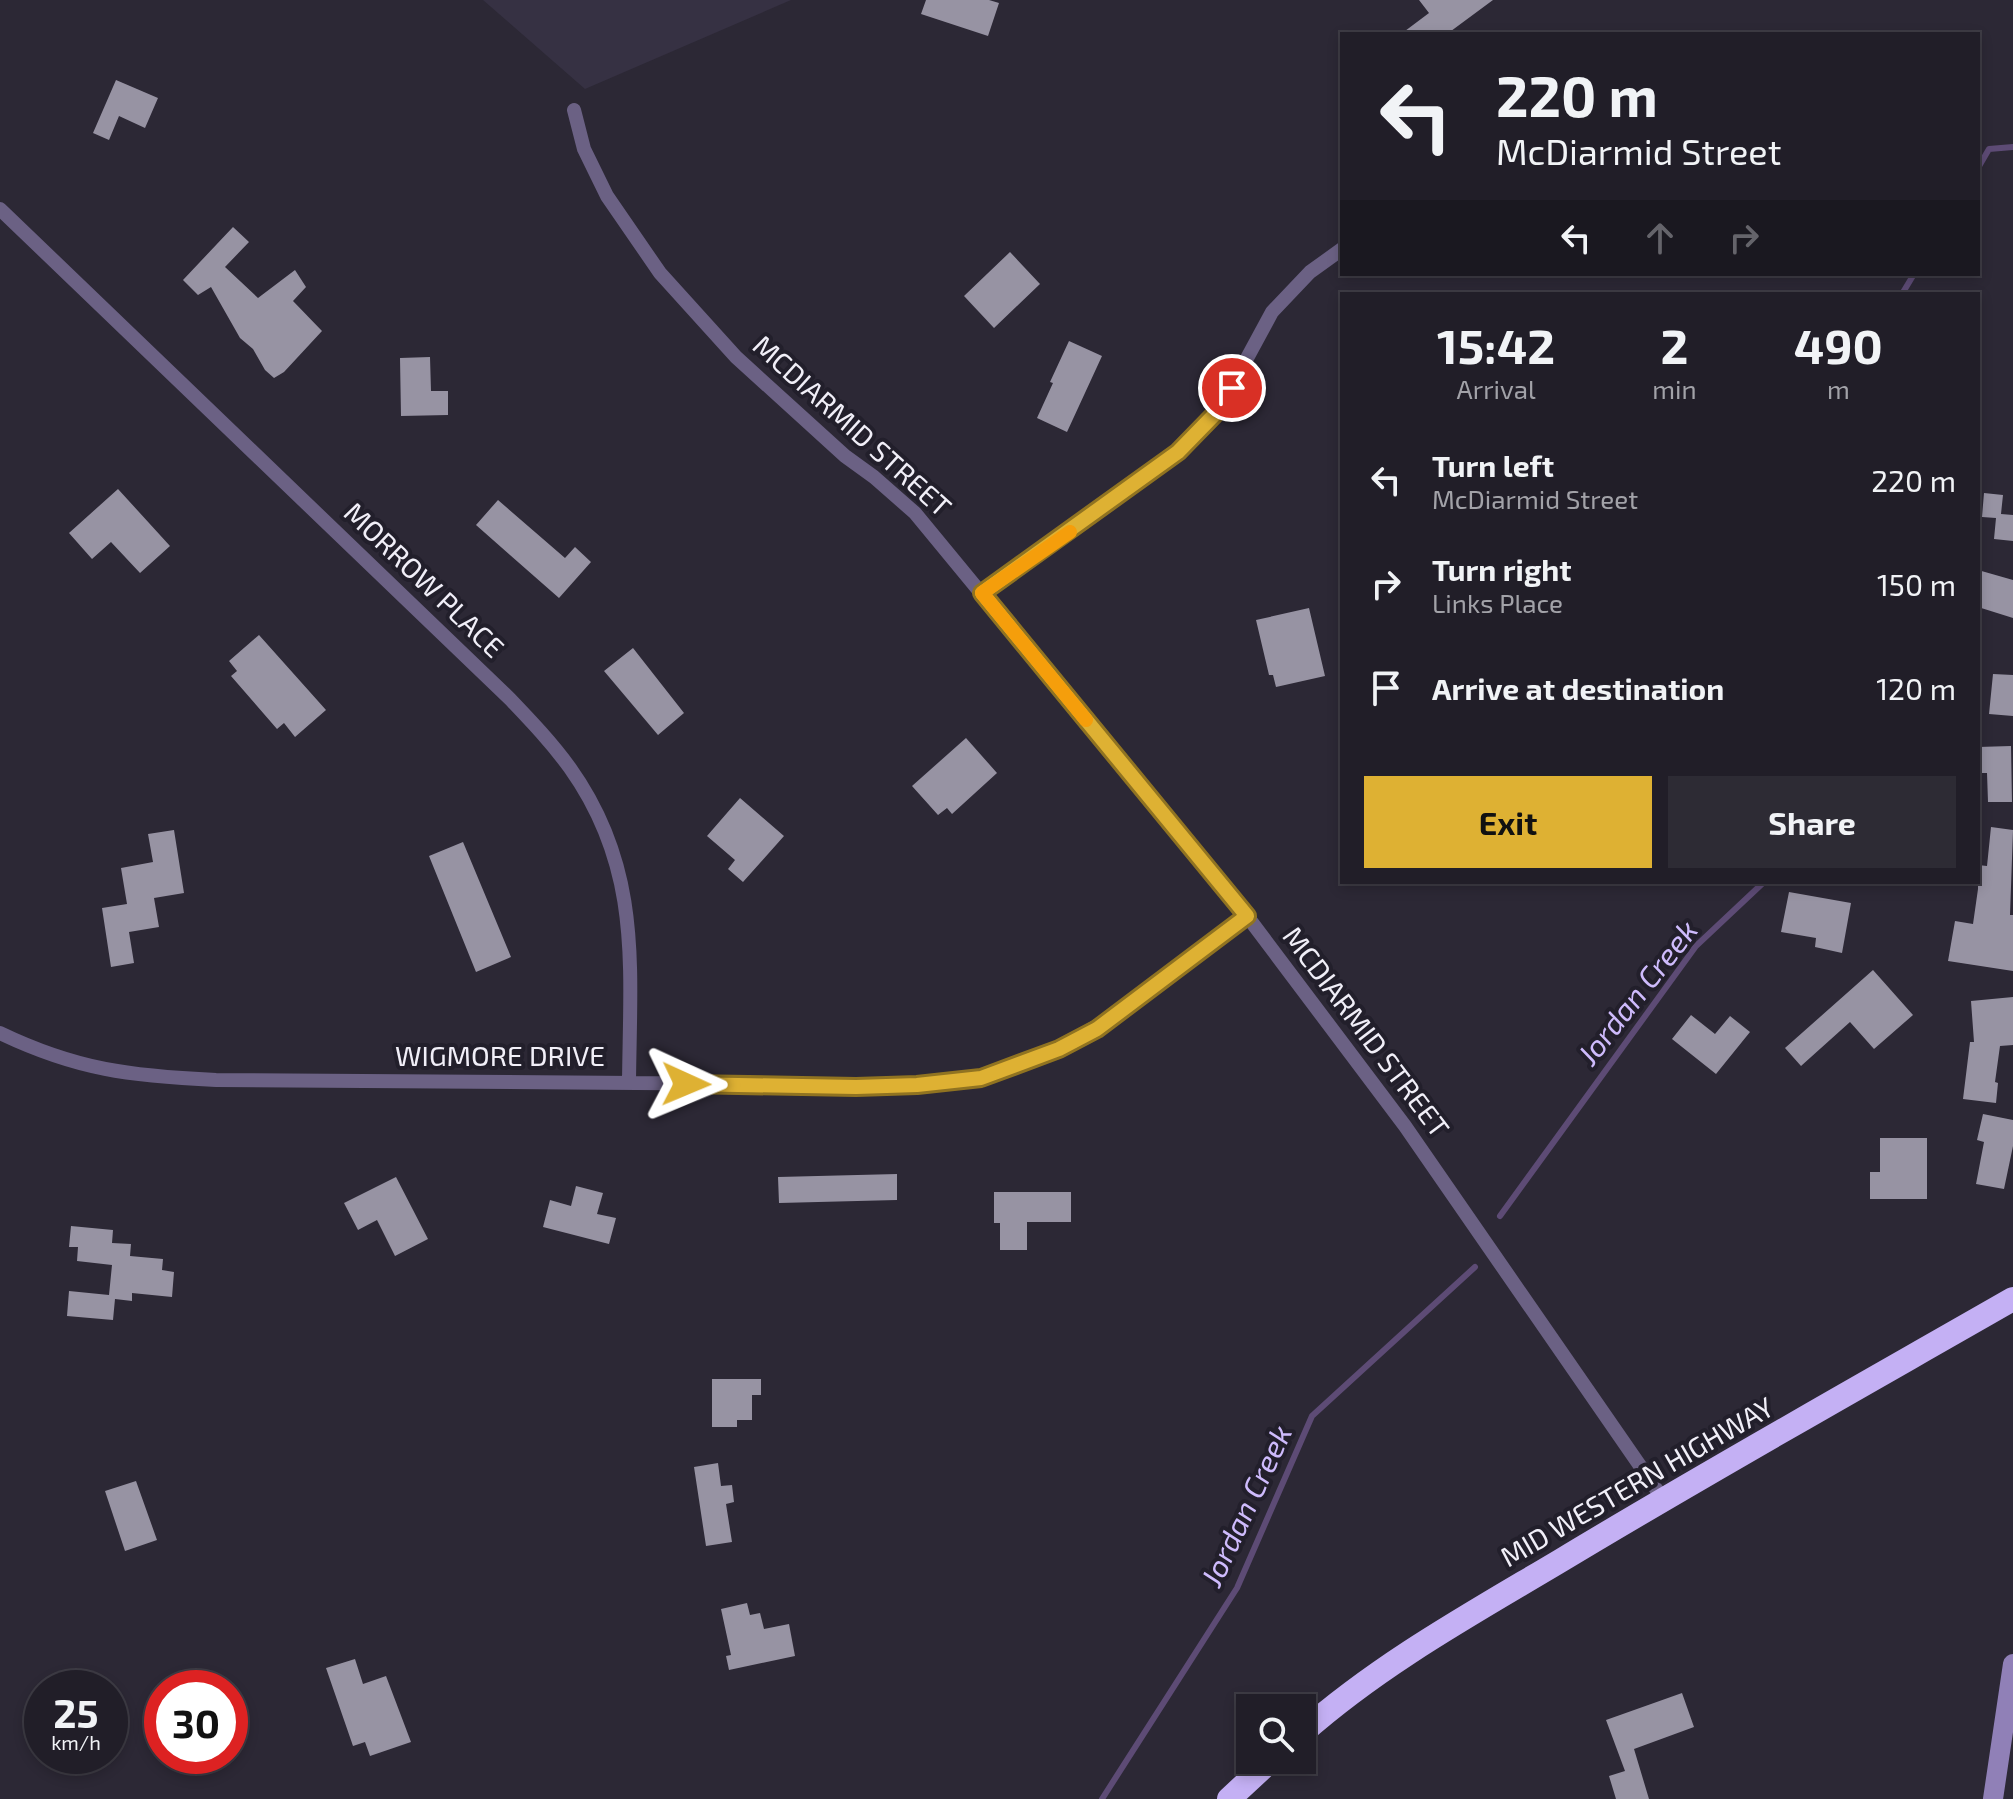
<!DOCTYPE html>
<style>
:root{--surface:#211e28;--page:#2d2b34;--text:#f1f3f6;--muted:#a2a2a8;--line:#3e3c45;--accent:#deb133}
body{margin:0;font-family:"Exo 2",sans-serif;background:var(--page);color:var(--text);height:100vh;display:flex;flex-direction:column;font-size:30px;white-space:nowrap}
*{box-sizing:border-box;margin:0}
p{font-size:26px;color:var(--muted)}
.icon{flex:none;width:44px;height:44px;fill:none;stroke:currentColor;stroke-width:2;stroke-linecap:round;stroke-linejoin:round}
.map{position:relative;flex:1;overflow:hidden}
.drawer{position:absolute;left:1340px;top:292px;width:640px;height:592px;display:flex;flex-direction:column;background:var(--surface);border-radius:0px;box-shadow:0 4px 12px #0003,0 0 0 2px var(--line)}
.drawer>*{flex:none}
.banner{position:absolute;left:1340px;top:32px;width:640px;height:244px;border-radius:0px;box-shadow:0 4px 12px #0003,0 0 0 2px var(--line);background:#211e28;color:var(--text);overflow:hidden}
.tools{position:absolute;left:1236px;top:1694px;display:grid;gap:16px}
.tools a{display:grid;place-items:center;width:80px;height:80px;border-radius:0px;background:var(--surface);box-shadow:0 4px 12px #0003,0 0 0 2px var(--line);font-size:40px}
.speed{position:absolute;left:24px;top:1670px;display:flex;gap:16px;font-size:40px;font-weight:700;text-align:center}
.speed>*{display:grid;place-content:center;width:104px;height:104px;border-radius:50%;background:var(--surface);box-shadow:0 4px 12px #0003,0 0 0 2px var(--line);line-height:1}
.speed small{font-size:20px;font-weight:400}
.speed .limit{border:12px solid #d22;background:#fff;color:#111}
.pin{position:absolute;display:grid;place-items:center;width:68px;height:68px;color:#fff;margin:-34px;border:4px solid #fff;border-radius:50%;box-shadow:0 2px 8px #0007}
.me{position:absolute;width:88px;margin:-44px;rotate:91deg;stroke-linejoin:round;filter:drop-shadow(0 0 6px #0008)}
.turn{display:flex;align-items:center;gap:28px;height:168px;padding:0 24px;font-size:36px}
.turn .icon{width:104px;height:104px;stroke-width:2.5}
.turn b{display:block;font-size:56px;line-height:68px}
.lanes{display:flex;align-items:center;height:76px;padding:0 24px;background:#0003;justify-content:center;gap:40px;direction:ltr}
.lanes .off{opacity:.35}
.eta{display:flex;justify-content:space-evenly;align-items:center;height:136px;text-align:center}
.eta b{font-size:48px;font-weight:700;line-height:56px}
.action{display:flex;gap:16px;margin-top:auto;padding:16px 24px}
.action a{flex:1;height:92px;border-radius:0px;background:var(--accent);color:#111;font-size:32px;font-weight:700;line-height:92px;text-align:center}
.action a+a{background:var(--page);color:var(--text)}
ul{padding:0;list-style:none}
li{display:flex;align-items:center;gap:24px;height:104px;padding:0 24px}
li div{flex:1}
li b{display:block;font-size:30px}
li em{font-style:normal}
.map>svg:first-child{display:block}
.built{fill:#363143}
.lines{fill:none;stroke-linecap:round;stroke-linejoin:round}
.stream{stroke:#5d4b75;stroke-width:6}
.building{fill:#9793a3}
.street{stroke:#6b6184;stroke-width:14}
.secondary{stroke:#9080b7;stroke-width:20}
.highway{stroke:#c4b0f4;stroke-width:24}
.route-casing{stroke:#907321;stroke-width:20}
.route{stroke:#deb133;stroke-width:14}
.slow{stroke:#f59e0b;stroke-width:14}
.labels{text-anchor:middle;stroke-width:8;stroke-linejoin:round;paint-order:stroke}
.street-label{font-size:28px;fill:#f1eff8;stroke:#221f2b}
.water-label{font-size:30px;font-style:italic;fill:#cebbfc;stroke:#221f2b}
</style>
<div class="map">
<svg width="2013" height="1799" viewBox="0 0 2013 1799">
<rect width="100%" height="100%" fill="#2c2835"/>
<path class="built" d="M483,0H791L585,89Z"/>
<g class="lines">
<path class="stream" d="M1978,168L1989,149L2013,147
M1902,294L1914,274
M1500,1216L1696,946L1764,882
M1102,1799L1237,1588L1312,1416L1475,1267"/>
</g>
<path class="building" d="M926,0H989L999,3L988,36L921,14Z
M1419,0H1493L1447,34H1401L1429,13Z
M116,80L158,98L145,128L119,116L109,140L93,133Z
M233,227L249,242L225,267L258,298L295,270L306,287L293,301L322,331L284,372L274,378L265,370L253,349L240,338L211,287L198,295L183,280Z
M1010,252L1040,284L994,328L964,296Z
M1069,341L1102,356L1067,432L1037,418L1053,383L1050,382Z
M430,357L431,391H448V415L401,416L400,358Z
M118,489L170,546L140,573L111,542L92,559L69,533Z
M1984,493L2003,495L2001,514L2013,515V541L1994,539L1996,518L1982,517Z
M498,500L565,558L575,547L591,562L559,598L476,525Z
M1978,570L2013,580V618L1978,607Z
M1309,608L1325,676L1276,687L1273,675H1269L1256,620Z
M259,635L326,710L295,737L284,723L277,729L231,676L237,671L229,661Z
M633,648L684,713L658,735L604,671Z
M1993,674L2013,675V716L1989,714Z
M966,738L997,773L952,814L947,808L938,815L912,786Z
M2011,746L2012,802H1988L1987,773H1978V747Z
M740,798L784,836L743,882L728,869L735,860L707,836Z
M1991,827L2013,830L2010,915H2013V971L1948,961L1955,921L1973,924L1978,889V865L1987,866Z
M174,830L184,893L154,898L159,927L129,932L134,963L111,967L102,908L127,904L121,868L153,862L148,834Z
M463,842L511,957L476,972L429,856Z
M1789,892L1851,903L1842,953L1815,947L1816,938L1781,932Z
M1873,970L1913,1015L1874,1049L1850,1022L1801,1066L1785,1048Z
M2013,997V1045L2000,1046L1995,1082L1998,1083L1996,1103L1963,1099L1970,1042H1974L1971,1001Z
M1691,1015L1715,1034L1730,1016L1750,1032L1716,1074L1672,1039Z
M1983,1114L2013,1120V1146L2004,1189L1976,1184L1984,1142L1977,1140Z
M1880,1138H1927V1199H1870V1172H1880Z
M897,1174V1200L779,1203L778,1177Z
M396,1177L428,1239L395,1256L377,1220L358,1230L344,1203Z
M576,1186L603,1193L597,1214L616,1218L609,1244L543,1227L550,1200L571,1206Z
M994,1192H1071V1222H1027V1250H1000V1223H994Z
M71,1226L113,1230L112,1243L131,1244L130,1256L163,1259L162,1270L174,1272L172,1297L132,1293V1301L115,1299L113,1320L67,1316L69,1291L109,1295L112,1265L77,1261L78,1247H69Z
M712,1379H761V1395H752V1420H737V1427H712Z
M718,1463L721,1486L732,1485L734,1502L726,1504L732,1542L706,1546L694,1467Z
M136,1481L157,1540L125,1551L105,1491Z
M747,1603L750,1615L760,1613L764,1629L789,1624L795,1656L729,1670L726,1656L731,1655L721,1609Z
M355,1659L363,1684L386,1676L411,1742L370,1756L365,1742L353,1746L326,1668Z
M1682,1693L1694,1727L1634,1749L1649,1799H1616L1609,1776L1625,1771L1606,1720Z"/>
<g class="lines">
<path class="street" d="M574,110L584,149L607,196L660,273L736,357L845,456L874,477L915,513L1247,916L1405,1126L1663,1499
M0,209L510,699C531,721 552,743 570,768C642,869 630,967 629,1083
M982,593L1178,452L1214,415L1226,397L1272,312L1310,272L1342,249
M0,1033C77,1070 131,1076 216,1080L917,1085C939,1083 962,1082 983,1077C1085,1050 1164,978 1247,916"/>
<path class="secondary" d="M1993,1799L2013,1664"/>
<path class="highway" d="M1302,1733C1380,1664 1471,1614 1560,1561C1709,1471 1861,1386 2013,1299
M1229,1799L1271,1760"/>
</g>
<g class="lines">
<defs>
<path id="route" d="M686,1084L856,1087L917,1085L981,1078L1059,1049L1097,1029L1247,916L982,593L1178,452L1214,415L1232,388"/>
</defs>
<use href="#route" class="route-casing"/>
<use href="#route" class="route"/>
<path class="slow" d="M1070,532L982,593L1086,720"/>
</g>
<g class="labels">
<g class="street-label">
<text transform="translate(852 426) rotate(42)" y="10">MCDIARMID STREET</text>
<text transform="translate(424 580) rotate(44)" y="10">MORROW PLACE</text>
<text transform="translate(1366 1032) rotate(53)" y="10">MCDIARMID STREET</text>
<text x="500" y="1066">WIGMORE DRIVE</text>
<text transform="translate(1637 1482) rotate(-30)" y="10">MID WESTERN HIGHWAY</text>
</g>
<g class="water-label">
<text transform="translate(1638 993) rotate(-52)" y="10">Jordan Creek</text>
<text transform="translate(1247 1506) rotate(-65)" y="10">Jordan Creek</text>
</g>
</g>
</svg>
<div class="tools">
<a><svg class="icon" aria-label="search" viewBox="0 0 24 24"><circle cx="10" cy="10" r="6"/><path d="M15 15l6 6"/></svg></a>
</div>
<div class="speed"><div>25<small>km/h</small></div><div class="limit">30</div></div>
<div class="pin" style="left:1232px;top:388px;background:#d93025"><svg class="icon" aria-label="arrive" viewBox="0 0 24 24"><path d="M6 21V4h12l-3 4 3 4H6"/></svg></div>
<svg class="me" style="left:686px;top:1084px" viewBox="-20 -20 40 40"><path d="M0-17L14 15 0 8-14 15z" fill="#deb133" stroke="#fff" stroke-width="4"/></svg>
<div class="banner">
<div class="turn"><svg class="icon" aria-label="left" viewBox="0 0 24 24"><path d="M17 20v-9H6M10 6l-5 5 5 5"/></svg><div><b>220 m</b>McDiarmid Street</div></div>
<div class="lanes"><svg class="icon" aria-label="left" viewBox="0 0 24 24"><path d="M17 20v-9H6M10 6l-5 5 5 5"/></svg><svg class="icon off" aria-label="ahead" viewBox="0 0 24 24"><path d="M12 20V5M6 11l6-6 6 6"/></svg><svg class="icon off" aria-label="right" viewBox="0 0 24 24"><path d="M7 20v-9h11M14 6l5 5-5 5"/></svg></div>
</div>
<section class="drawer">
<div class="eta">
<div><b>15:42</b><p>Arrival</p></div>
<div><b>2</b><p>min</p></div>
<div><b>490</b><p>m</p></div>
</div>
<ul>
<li><svg class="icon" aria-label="left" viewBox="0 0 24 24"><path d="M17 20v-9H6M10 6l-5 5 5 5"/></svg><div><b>Turn left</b><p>McDiarmid Street</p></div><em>220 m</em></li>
<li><svg class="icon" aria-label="right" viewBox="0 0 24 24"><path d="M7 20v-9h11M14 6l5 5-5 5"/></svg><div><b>Turn right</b><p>Links Place</p></div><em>150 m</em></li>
<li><svg class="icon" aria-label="arrive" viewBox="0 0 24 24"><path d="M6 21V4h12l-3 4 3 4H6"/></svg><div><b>Arrive at destination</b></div><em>120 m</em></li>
</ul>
<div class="action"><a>Exit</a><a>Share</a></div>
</section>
</div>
